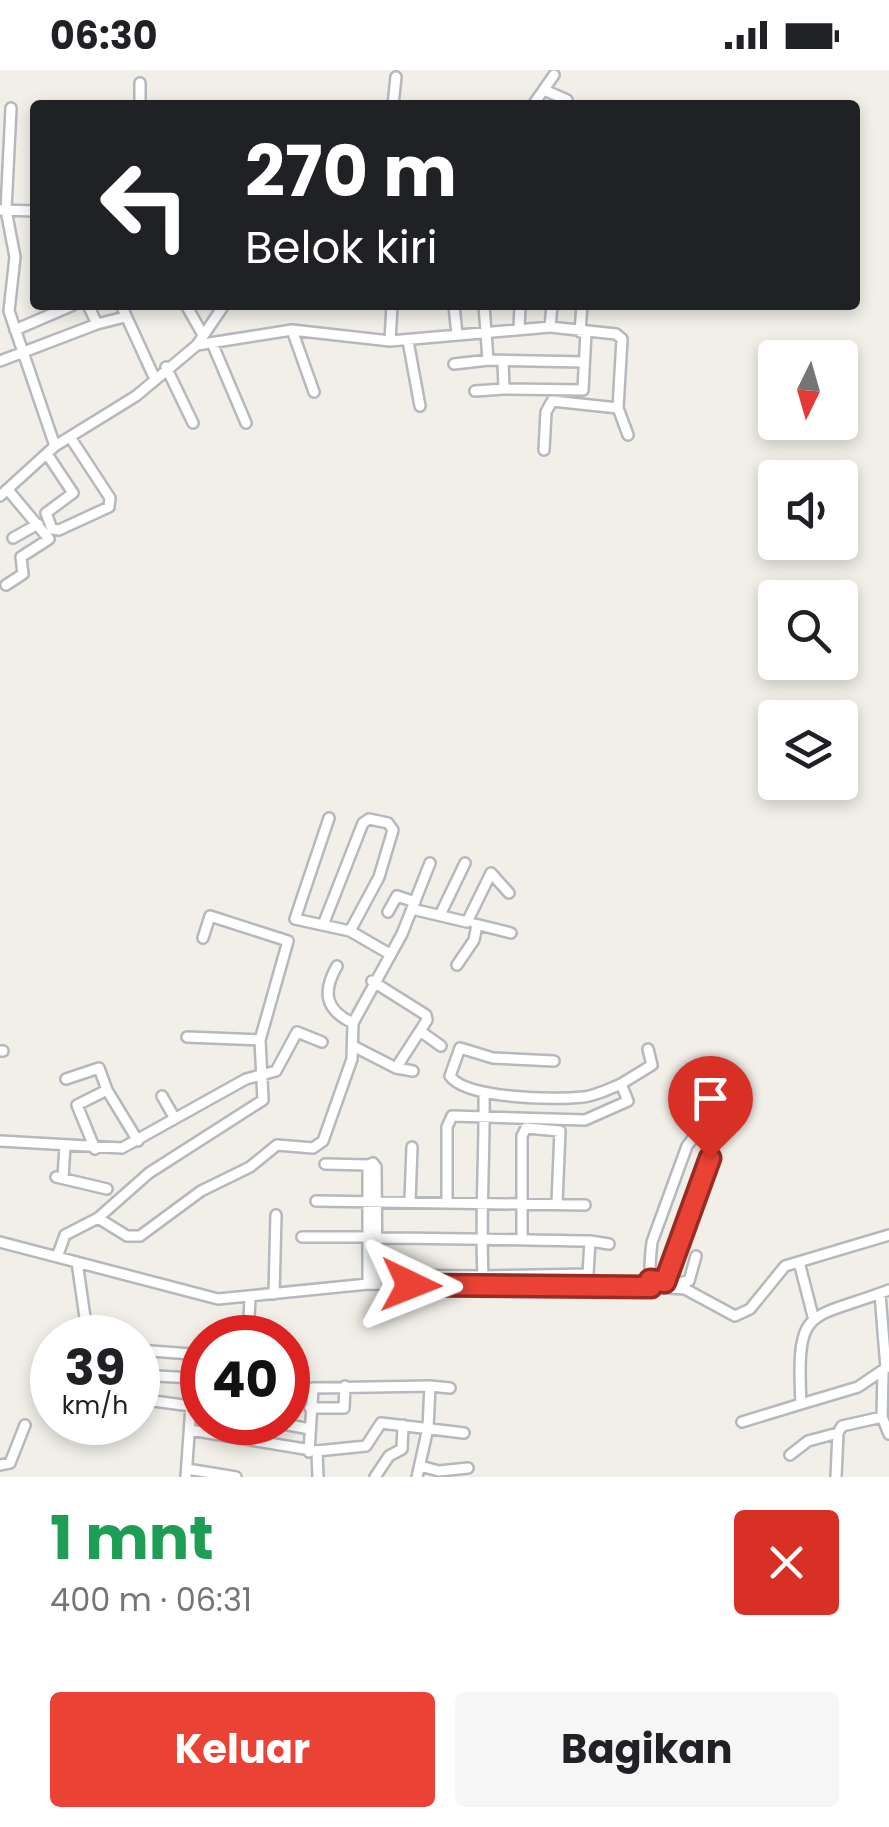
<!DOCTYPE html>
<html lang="id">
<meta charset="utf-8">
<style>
:root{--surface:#fff;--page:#f6f6f6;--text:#202124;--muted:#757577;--accent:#ea4335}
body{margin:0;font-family:Poppins,sans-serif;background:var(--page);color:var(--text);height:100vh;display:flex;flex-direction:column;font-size:38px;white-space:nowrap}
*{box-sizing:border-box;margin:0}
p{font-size:32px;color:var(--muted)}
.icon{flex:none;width:55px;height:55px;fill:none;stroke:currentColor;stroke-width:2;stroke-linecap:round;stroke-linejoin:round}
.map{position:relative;height:1407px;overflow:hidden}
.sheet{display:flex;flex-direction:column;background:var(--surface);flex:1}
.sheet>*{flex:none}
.top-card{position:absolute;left:30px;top:30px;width:830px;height:210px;border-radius:10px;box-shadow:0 5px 15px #0003;background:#202124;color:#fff;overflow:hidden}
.needle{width:65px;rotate:185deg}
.controls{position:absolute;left:758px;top:270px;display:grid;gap:20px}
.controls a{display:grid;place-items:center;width:100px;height:100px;border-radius:10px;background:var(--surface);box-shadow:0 5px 15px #0003;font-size:50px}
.speed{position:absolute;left:30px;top:1245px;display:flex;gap:20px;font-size:50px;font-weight:700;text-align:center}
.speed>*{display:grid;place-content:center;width:130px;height:130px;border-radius:50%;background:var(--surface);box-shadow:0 5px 15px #0003;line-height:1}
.speed small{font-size:25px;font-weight:400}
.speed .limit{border:15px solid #d22;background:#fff;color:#111}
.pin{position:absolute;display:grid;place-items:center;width:85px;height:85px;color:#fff;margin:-102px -42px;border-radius:50% 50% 50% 0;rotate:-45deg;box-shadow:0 0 10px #0007}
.pin .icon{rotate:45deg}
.me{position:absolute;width:110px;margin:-55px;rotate:92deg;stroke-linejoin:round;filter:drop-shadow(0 0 8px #0008)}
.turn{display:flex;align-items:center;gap:35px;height:210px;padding:0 50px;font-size:45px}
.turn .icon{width:130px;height:130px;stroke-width:2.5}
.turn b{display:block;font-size:70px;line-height:85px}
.round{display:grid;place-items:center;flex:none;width:105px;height:105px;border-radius:10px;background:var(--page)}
.headline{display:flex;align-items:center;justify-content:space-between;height:170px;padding:0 50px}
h1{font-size:60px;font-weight:700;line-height:75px;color:#1e9e55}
.button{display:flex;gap:20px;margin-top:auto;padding:20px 50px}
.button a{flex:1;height:115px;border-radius:10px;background:var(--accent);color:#fff;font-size:40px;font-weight:700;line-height:115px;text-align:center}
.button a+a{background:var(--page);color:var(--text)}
.status{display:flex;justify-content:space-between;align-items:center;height:70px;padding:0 50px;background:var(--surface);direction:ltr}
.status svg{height:28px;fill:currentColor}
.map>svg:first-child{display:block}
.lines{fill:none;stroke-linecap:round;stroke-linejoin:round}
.minor-casing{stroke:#b5b8bc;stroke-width:14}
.minor{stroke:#fff;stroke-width:9}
.route-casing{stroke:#982c22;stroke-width:25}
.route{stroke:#ea4335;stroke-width:18}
</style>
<div class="status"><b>06:30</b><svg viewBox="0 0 49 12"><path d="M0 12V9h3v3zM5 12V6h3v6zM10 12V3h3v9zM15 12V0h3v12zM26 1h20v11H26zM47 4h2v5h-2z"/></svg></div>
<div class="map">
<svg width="889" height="1407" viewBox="0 0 889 1407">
<rect width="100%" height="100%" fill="#f1efe8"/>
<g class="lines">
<defs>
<path id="minor" d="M544,20L567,30
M140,35V13
M393,35L396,7
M533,35L554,5
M11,38L6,140L15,187L9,241L55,376
M0,140L35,141
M88,235L97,254L125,247
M121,235L155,309
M186,235L203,265
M454,235L457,265
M484,235L488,290
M550,257L552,235
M519,259L520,235
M15,260L73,235
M292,260L314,322
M580,262L582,235
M390,271L392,235
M408,271L420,336
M212,273L246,353
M197,275L224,235
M0,291L97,254
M503,292L504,319L583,320L586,262
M454,294L489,290L584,292
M166,297L193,353
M475,321L504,319
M544,380L546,342L552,331L618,338
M47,384L73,423L46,443L52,459L59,460L109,437L110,428L70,367
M0,426L55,376L136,326L197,275L292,260L390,271L550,257L616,264L622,269L618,338L628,365
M13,468L38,454
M6,515L23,504L21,487L49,469L8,420
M329,748L295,849L350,861L388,883
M412,839L467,852L491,803L509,823
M388,842L397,826L415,832
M440,845L465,793
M475,854L511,863
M323,855L363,753L369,749L388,753L393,760L379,807L350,861
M457,895L474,870L477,855
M337,896C322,922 325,940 353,953
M420,961L441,976
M187,967L260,970
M355,977L396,998L427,950L426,945L372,911
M0,981H3
M396,998L413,1001
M66,1009L99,998L107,1020
M621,1014L652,995L648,979
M162,1026L174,1047
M0,1071L122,1078L246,1009L276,1001L297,962L322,972
M95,1079L77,1035L107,1020L138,1071
M325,1094L368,1095
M56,1107L107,1119
M63,1108L65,1075
M316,1131L585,1135
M410,1131L412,1077
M447,1131V1057L452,1046L585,1050L628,1031L621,1014C609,1019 595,1026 583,1027C555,1030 466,1029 450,1006L460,978L493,988L554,991
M98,1148L127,1166H140L201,1121L250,1097L277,1075L313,1078L323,1071L352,989L353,953L402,864L430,793
M302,1167H367L374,1168C446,1168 518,1170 590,1171L588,1204L483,1206C480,1146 485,1084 484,1024
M522,1169V1066L526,1058L560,1061L557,1133
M590,1171L609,1174
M0,1172L218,1229L368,1214L620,1215L685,1219L735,1246L750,1239L785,1196L889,1165
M57,1187L65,1165L98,1148L149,1103L263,1030L260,970L288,871L210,846L203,868
M77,1192L88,1268
M799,1192L814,1250
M371,1205L483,1206
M650,1210L665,1212L711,1085L705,1068L694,1067L687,1076L652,1172C650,1187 649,1202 651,1217
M677,1213L689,1211L696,1186
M368,1214V1095L373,1093L376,1097L377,1214
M274,1224L276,1145
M248,1268L250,1228
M138,1280L191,1284
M138,1305L193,1308
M430,1316L450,1318
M41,1320L52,1323
M138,1329L191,1336L186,1407
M801,1334L858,1317L886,1298L880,1224
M310,1338H344L345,1316
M882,1347L889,1364
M272,1352L310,1359
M742,1352L801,1334C796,1233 808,1251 889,1220
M190,1360L317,1381L318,1407
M317,1381L366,1376L381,1353L464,1363
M309,1382L313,1318L430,1316L428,1358L417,1407
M790,1385L808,1371L838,1363
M0,1395L10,1393L25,1355
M420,1396L439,1401L468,1398
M187,1399L236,1407
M375,1407L389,1386L402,1379L403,1355
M836,1407L838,1363L842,1356L882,1347L883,1302"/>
</defs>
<use href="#minor" class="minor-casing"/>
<use href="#minor" class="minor"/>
</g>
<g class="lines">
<defs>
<path id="route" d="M411,1215L651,1217L650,1210L665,1212L710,1088"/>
</defs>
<use href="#route" class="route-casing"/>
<use href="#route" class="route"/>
</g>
</svg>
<div class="controls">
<a><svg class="needle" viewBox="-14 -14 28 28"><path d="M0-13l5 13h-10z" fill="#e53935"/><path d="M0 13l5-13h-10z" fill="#757577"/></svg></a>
<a><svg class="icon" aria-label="sound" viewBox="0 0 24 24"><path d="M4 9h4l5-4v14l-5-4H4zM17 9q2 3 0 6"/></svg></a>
<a><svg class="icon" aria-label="search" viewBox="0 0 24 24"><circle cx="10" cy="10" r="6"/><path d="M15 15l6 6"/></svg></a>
<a><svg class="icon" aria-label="layers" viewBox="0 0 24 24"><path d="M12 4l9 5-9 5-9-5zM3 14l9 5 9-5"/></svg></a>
</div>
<div class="speed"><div>39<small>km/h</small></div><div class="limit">40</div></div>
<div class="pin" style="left:710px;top:1088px;background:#d93025"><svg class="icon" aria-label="arrive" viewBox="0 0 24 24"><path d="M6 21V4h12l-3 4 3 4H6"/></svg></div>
<svg class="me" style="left:411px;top:1215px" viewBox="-20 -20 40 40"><path d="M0-17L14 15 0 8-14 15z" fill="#ea4335" stroke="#fff" stroke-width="4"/></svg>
<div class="top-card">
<div class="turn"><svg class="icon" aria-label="left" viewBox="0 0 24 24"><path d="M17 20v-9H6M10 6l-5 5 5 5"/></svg><div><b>270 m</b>Belok kiri</div></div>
</div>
</div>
<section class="sheet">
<div class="headline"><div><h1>1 mnt</h1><p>400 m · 06:31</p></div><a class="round" style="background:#d93025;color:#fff"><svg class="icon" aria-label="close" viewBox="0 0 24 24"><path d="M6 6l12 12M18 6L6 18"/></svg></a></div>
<div class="button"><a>Keluar</a><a>Bagikan</a></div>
</section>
